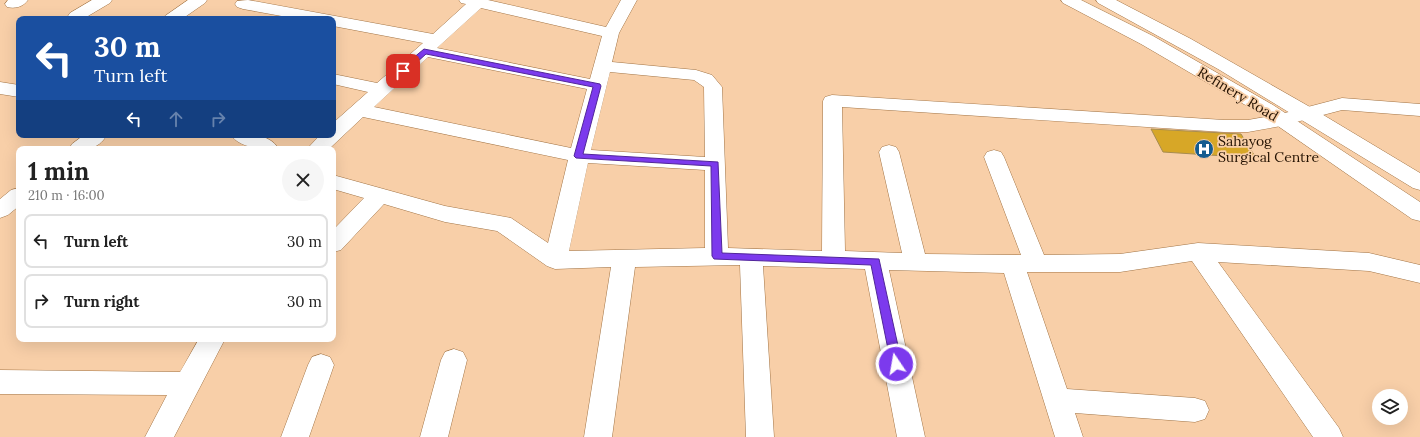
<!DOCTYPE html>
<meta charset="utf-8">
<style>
:root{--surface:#fff;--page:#f6f6f6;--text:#222;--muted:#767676;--line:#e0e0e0}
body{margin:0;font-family:Lora,serif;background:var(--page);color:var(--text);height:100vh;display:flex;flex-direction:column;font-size:15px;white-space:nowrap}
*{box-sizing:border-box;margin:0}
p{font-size:13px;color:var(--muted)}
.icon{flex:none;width:22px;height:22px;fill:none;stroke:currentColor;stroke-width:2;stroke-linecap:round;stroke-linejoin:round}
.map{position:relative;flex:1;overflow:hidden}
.drawer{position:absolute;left:16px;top:146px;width:320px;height:196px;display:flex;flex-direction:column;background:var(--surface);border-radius:8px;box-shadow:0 4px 16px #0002}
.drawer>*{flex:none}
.banner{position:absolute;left:16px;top:16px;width:320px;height:122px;border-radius:8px;box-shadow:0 4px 16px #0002;background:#1a4fa0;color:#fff;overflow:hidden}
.buttons{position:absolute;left:1372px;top:389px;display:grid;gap:8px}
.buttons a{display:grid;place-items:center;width:36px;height:36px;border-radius:50%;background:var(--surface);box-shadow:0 4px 16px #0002;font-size:20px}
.pin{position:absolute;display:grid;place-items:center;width:34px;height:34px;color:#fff;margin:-17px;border-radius:8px;box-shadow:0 2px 6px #0006}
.me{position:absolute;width:44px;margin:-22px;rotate:348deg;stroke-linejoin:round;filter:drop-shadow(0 0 3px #0008)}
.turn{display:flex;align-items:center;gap:14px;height:84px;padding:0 12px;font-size:18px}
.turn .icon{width:52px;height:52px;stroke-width:2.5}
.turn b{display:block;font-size:28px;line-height:34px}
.lanes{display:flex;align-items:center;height:38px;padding:0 12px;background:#0003;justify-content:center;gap:20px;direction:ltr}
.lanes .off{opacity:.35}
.round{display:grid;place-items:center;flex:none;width:42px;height:42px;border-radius:21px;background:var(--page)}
.headline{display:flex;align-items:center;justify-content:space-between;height:68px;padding:0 12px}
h1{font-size:24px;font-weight:800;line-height:30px}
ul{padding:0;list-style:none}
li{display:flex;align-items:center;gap:12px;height:54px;margin:0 8px 6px;padding:0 4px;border:2px solid var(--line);border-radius:8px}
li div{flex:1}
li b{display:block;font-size:15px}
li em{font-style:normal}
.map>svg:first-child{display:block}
.building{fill:#d7a727;stroke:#a78c4f}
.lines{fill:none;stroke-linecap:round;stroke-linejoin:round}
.minor-casing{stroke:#a27445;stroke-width:1}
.major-casing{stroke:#a27445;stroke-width:1}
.minor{fill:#fff;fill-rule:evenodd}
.major{fill:#fff;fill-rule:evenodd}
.route{fill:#7c3aed;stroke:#51269a}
.labels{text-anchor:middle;stroke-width:3.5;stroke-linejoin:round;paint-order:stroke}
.street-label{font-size:14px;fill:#231101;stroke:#f8cfa8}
.poi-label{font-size:14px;fill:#231101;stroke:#f8cfa8;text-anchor:start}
</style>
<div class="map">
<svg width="1420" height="437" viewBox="0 0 1420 437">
<rect width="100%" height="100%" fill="#f8cfa8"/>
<path class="building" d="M1151,129L1241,134L1256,158L1163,152Z"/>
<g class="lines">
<defs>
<path id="minor" d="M8,0H28C23,7 15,9 7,7L5,4Z
M92,0H112L110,3L83,19H70L68,16L70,13Z
M188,0H207L205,3L182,19H163L165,16Z
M248,0L433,34L466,4L461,3L459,0H488L606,27L621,0H637L619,33L612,62L696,70L712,75L722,87L728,248L822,251L823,101L825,97L832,95L1224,120H1248L1281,114L1342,98L1420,104V116L1342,110L1281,126L1248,132H1224L842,107L845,251L902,253L879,152L882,147L889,145L896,147L899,152L925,254L1021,255L984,157L987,152L994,150L1001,152L1004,157L1044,255L1120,254L1198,243L1369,253L1420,265V283L1369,271L1218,262L1339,428L1343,437H1313L1192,261L1120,272H1027L1067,389L1195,398L1205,401L1209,410L1205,419L1195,422L1075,413L1083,437H1055L1004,273L889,270L925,437H897L865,269L763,266L774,437H746L740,265L635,267L612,437H584L611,267L555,269L547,266L497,231L445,222L384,204L341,250L333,252V230L364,198L333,189V175L445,206L511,218L548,243L568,160L363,117L329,149H307L320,135H333V123L368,92L333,84V74L377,83L423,43L333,26V19H298L243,9L237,7L235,4L237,1ZM481,8L602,36L590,79L437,48ZM428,57L587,89L571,148L374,107ZM610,72L694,80L704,87L705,157L591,150ZM588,163L705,170V248L569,251Z
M0,82L19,85V97L0,94Z
M84,135H107C97,151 86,149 69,149L72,144Z
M231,135C249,135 268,132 279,149C264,149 240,149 231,135Z
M19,188V206L8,215L0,218V199L11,190Z
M199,339H225L174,437H145L167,395L0,394V370L180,372Z
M454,349L463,352L467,360L448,437H420L441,360L445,352Z
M321,354L330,357L334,365L309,437H281L308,365L312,357Z"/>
<path id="major" d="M1061,0H1081L1153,36L1273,105L1420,202V221L1412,219L1259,113L1141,44L1063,3Z
M1096,0H1116L1191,39L1310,107L1420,173V190L1413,188L1218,69L1098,3Z"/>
</defs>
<use href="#minor" class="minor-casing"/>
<use href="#major" class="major-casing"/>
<use href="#minor" class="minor"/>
<use href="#major" class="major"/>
</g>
<path class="route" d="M424,49L600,84L601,86L583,154L718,162L722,253L879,259L902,364L900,367L896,368L893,367L891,364L871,265L714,259L712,256L711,166L576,158L574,156L593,87L426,54L406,72H400V69Z"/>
<defs>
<symbol id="hospital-disc" viewBox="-11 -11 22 22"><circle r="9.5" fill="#145c90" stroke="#f8cfa8"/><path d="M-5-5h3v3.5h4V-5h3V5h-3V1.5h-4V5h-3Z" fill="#fff"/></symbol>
</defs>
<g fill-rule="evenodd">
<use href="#hospital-disc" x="1193" y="138" width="22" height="22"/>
</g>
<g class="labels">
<g class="street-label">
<text transform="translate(1238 94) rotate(31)" y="5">Refinery Road</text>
</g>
<g class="poi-label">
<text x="1218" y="146">Sahayog<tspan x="1218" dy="16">Surgical Centre</tspan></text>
</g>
</g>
</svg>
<div class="buttons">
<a><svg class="icon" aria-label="layers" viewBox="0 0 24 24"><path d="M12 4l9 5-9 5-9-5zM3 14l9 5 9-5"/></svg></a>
</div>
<div class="pin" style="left:403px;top:71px;background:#d93025"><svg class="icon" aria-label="arrive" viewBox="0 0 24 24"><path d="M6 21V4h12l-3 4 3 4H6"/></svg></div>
<svg class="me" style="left:896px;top:364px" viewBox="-20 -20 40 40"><circle r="17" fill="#7c3aed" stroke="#fff" stroke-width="3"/><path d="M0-11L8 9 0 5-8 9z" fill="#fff"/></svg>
<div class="banner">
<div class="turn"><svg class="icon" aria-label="left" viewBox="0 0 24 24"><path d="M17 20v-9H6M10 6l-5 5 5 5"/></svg><div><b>30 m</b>Turn left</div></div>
<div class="lanes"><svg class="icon" aria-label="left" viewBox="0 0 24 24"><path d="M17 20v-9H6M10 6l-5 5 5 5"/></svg><svg class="icon off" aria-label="ahead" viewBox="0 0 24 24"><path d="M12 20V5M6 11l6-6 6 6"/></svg><svg class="icon off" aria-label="right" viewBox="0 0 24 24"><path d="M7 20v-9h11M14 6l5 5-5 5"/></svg></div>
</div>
<section class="drawer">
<div class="headline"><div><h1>1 min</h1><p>210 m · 16:00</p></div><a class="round"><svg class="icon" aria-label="close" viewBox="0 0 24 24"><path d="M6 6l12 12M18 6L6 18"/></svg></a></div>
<ul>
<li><svg class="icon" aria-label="left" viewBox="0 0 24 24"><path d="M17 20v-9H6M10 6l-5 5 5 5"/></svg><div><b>Turn left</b></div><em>30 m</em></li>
<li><svg class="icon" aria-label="right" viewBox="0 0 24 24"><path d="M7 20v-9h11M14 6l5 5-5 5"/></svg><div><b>Turn right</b></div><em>30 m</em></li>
</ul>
</section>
</div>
